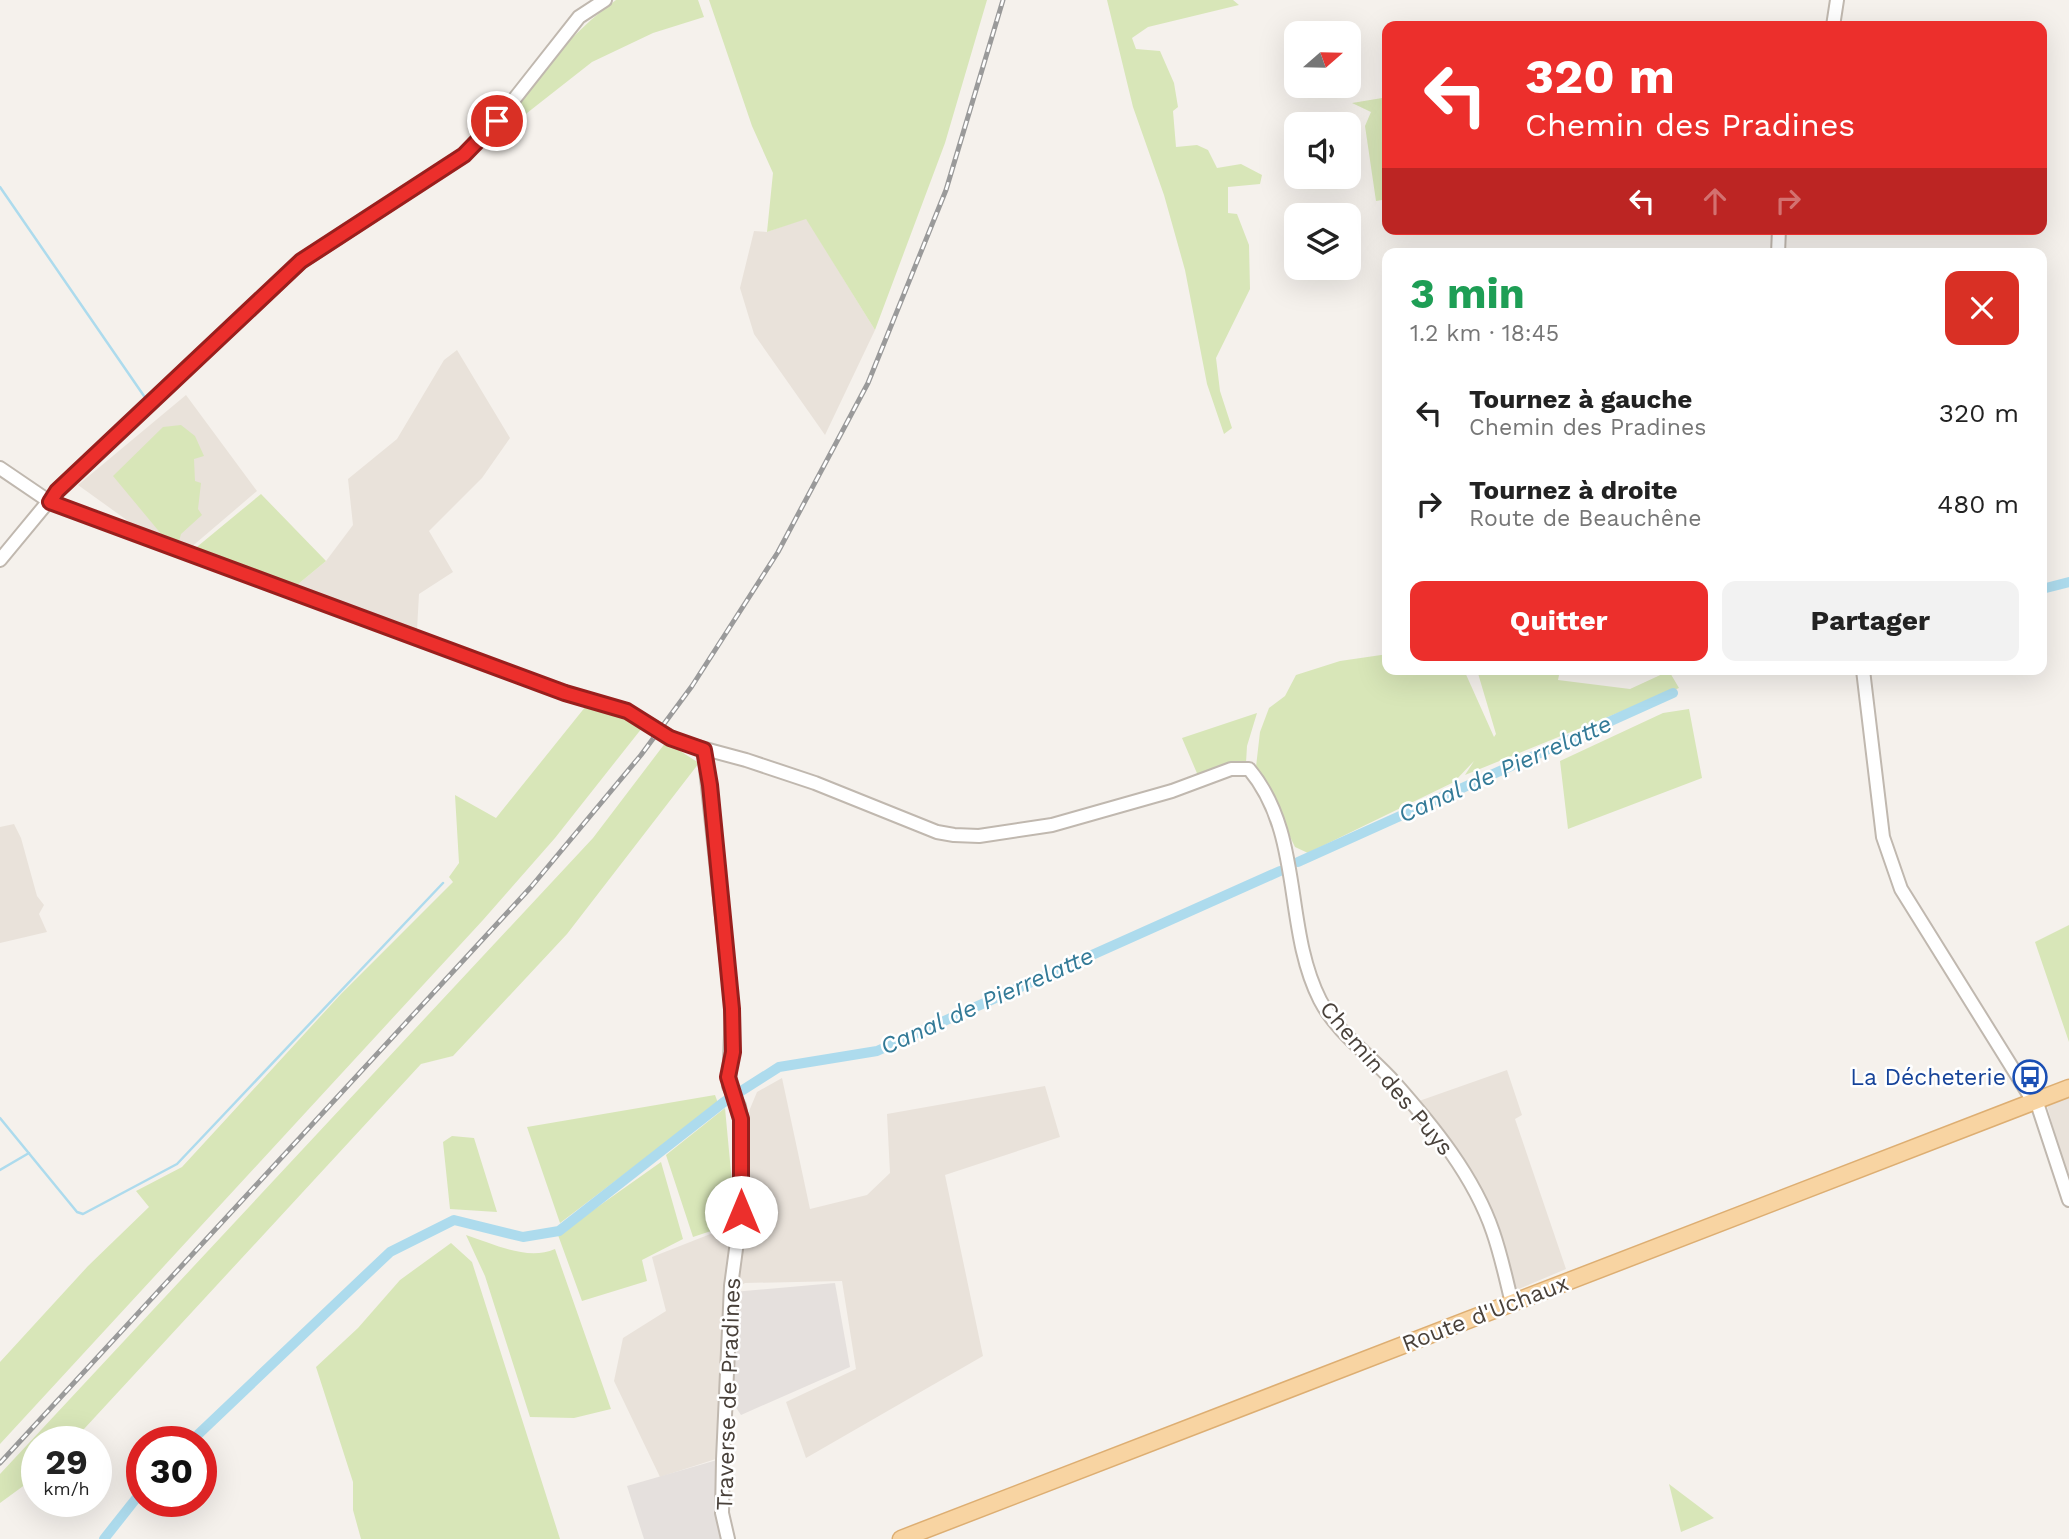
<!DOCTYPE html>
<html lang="fr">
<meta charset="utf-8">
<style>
:root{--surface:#fff;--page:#f2f2f2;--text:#222;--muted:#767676;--accent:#ec2f2c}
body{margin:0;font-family:"Work Sans",sans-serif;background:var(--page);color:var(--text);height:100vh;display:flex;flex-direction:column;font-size:26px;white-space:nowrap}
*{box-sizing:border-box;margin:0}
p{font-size:23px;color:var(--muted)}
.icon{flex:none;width:38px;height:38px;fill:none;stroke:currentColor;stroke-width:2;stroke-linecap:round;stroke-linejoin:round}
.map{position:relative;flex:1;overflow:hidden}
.sheet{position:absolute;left:1382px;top:248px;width:665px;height:427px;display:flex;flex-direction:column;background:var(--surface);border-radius:14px;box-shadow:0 7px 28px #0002}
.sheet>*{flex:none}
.top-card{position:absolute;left:1382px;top:21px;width:665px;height:214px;border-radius:14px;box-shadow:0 7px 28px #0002;background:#ec2f2c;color:#fff;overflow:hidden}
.needle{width:46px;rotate:70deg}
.buttons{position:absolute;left:1284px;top:21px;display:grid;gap:14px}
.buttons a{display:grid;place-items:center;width:77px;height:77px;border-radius:14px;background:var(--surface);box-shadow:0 7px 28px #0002;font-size:35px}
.speed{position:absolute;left:21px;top:1426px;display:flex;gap:14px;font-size:35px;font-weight:700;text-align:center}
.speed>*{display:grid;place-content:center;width:91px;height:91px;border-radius:50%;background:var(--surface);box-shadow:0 7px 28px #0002;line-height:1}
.speed small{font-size:18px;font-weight:400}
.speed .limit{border:10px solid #d22;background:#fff;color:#111}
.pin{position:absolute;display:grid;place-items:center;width:60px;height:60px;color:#fff;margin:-30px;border:4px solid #fff;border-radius:50%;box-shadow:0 2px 7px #0007}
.me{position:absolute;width:77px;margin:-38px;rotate:0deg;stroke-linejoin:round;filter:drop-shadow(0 0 5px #0008)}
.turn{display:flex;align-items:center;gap:24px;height:147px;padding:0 28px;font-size:32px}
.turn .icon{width:91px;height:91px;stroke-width:2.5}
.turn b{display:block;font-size:49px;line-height:60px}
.lanes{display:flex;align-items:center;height:66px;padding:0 28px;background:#0003;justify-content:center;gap:35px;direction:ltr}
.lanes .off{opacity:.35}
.round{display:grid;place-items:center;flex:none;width:74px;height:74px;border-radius:14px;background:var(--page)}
.head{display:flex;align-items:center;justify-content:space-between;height:119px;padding:0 28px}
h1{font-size:42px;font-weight:700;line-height:52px;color:#1e9e55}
.action{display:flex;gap:14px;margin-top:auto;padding:14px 28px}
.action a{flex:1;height:80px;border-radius:14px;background:var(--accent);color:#fff;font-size:28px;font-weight:700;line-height:80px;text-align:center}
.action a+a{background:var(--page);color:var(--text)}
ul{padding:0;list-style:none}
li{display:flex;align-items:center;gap:21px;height:91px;padding:0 28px}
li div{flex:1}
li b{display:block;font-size:26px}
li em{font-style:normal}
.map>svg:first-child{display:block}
.residential{fill:#e9e2da}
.industrial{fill:#e5e0dd}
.green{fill:#d8e6b8}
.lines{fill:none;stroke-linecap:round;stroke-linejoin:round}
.stream{stroke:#addbed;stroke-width:2.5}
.canal{stroke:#addbed;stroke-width:10}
.minor-casing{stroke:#c0b8af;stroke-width:16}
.major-casing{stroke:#ddae72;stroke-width:19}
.minor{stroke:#fff;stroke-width:12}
.major{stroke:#f8d4a2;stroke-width:16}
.rail-casing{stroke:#9a9a9a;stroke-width:5}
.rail{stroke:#fff;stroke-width:2.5;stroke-dasharray:8;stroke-linecap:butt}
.route-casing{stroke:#991f1d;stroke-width:18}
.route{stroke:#ec2f2c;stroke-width:12}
.labels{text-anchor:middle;stroke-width:5;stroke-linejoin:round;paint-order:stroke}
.transit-label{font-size:23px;fill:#164399;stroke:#fff;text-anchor:end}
.street-label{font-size:23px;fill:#49413a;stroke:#fff}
.water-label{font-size:24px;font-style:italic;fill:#337a97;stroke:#fff}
</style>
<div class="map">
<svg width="2069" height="1539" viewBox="0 0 2069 1539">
<rect width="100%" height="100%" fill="#f5f1ec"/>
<path class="residential" d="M806,218L875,330L825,435L754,334L740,288L754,231L767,232Z
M457,350L510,438L482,478L429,531L453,572L419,594L417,630L297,585L326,561L353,525L348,479L397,439L444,360Z
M186,395L257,491L189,549L135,526L78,485Z
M14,824L21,838L37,896L44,905L39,914L47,932L0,943V827Z
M1507,1070L1522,1115L1515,1119L1566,1269L1514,1291L1449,1144L1419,1101Z
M782,1078L810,1209L867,1195L890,1173L887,1114L1045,1086L1060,1137L945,1175L983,1356L806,1458L786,1402L856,1369L842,1281L745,1283L725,1295L719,1458L660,1477L614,1381L623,1338L666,1311L652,1257L718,1231L751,1205L747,1116L757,1092Z
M2069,1096V1185L2047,1105Z"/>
<path class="industrial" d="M835,1283L850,1367L741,1415L729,1397L733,1292Z
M717,1460L718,1520L725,1539H644L627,1486Z"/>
<path class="green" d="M616,0H698L704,17L653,33L592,62L513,124L505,123C539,75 568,35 616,0Z
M709,0H987L945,143L875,330L806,219L767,232L773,173L752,126Z
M1107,0H1233L1239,5L1148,27L1132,38L1136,49L1160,51L1174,83L1178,107L1173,111L1176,147L1197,145L1208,150L1217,168L1241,164L1262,175L1260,184L1228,187V213L1237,214L1249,245L1250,289L1216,358L1220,391L1232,428L1224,434L1207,384L1185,270L1164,195L1133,107Z
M1388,97V199L1376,201L1365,126L1371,112L1352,103Z
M181,425L195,436L204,456L194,459L195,481L201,483L198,509L202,515L181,534L178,545L162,535L113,476L163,427Z
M261,494L326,561L297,585L192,551Z
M1388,654V670H1464L1494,737L1496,734L1477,670H1560L1558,680L1630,689L1669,671L1679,688L1465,775L1474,761L1454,782L1308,853L1295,847L1256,767L1260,732L1269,708L1285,696L1296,675L1340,661Z
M586,706L629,717L642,728L555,838L483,920L0,1444V1362L88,1266L149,1207L136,1191L182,1167L341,994L453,882L449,877L459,863L455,795L496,818Z
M1689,709L1702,778L1568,829L1560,761L1663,713Z
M1257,713L1247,746L1246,763L1199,778L1182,738Z
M666,742L699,763L567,934L453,1056L421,1064L72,1442H37V1476L0,1503V1474L593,838Z
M2069,925V1042L2035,942Z
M715,1095L718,1103L560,1223L527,1127Z
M725,1108L735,1215L717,1229L693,1237L666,1155Z
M452,1136L474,1138L497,1212L450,1209L443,1142Z
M661,1162L683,1239L642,1260L647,1281L582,1301L558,1235Z
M466,1235C494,1244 527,1261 555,1249L611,1409L574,1418L530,1417L485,1276Z
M451,1243L472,1262L560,1539H361L353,1510V1482L316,1367L358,1328L400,1280Z
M1669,1484L1714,1518L1681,1532Z"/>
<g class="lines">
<path class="stream" d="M0,187L144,396
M0,1118L77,1212L83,1214L177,1164L443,883
M0,1170L29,1153"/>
<path class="canal" d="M2042,589L2069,582
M1298,862L1673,693
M190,1442L390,1252L454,1220L523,1237L559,1231L724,1102L779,1067L877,1051L1280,871
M104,1539L142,1491"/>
<defs>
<path id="minor" d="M1833,26L1837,0
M1778,254L1779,229
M0,468L50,502L565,693L627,711L679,742L746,760L815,783L937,832L954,835L979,836L1052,825L1172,791L1231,769H1249C1304,835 1283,927 1320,1000C1337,1033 1370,1055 1394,1082C1433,1126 1474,1176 1493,1232C1501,1255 1506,1279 1512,1303
M0,560L57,491L301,262L464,155L497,121L579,17L605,0
M1863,670L1883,837L1901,889L2033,1101
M704,750L732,1009L729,1086L739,1106L741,1119V1212L731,1286L723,1459L722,1513L728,1539
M2036,1100L2069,1200"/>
<path id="major" d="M901,1539L2069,1088"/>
</defs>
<use href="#minor" class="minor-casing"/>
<use href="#major" class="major-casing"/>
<use href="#minor" class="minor"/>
<use href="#major" class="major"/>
<defs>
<path id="rail" d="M0,1463L531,887L641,755L692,686L778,552L868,383L946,190L1003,0"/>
</defs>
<use href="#rail" class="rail-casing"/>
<use href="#rail" class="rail"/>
</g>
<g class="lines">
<defs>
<path id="route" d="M497,121L464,155L301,261L57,491L50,502L565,693L627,711L670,738L704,750L710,785L732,1009L733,1052L728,1077L741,1119V1212"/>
</defs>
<use href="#route" class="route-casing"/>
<use href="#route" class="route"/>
</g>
<defs>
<symbol id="bus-ring" viewBox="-11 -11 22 22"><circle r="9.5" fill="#fff" stroke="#1a4fb4" stroke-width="1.5"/><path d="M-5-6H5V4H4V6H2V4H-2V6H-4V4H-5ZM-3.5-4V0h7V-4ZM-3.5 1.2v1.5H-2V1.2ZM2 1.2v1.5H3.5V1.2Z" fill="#1a4fb4"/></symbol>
</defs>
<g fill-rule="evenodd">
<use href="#bus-ring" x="2011" y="1058" width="38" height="38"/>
</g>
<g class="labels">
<g class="transit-label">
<text x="2006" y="1085">La Décheterie</text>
</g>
<g class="street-label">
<text transform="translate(1387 1078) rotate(50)" y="8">Chemin des Puys</text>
<text transform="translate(1485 1313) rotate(-21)" y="8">Route d'Uchaux</text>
<text transform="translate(728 1394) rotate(-88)" y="8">Traverse de Pradines</text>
</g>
<g class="water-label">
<text transform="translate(1505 769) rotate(-24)" y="8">Canal de Pierrelatte</text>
<text transform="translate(987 1001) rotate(-24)" y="8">Canal de Pierrelatte</text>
</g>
</g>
</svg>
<div class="buttons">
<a><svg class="needle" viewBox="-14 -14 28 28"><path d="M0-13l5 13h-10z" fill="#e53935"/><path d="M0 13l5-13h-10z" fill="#767676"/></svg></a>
<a><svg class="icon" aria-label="sound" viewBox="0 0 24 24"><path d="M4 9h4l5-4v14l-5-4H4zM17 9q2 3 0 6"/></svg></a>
<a><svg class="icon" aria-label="layers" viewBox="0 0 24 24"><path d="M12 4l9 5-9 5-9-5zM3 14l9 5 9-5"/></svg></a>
</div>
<div class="speed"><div>29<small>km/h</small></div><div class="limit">30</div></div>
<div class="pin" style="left:497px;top:121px;background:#d93025"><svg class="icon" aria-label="arrive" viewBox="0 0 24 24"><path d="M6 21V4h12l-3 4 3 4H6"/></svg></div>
<svg class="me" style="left:741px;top:1212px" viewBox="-20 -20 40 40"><circle r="19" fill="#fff"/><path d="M0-13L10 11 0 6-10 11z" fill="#ec2f2c"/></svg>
<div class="top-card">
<div class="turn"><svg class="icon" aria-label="left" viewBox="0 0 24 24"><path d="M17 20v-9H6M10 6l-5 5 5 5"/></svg><div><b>320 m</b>Chemin des Pradines</div></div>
<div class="lanes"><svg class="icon" aria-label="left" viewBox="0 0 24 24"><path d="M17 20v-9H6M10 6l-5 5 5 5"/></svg><svg class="icon off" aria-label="ahead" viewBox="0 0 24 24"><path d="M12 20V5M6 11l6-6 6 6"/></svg><svg class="icon off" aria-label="right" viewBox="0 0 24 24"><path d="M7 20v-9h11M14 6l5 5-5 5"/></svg></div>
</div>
<section class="sheet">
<div class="head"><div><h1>3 min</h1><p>1.2 km · 18:45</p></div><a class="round" style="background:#d93025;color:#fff"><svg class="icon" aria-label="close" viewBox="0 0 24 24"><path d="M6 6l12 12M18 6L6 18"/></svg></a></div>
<ul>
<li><svg class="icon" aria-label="left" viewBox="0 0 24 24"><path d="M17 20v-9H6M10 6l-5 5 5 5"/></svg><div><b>Tournez à gauche</b><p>Chemin des Pradines</p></div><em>320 m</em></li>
<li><svg class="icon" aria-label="right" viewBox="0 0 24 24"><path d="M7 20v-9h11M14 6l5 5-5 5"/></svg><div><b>Tournez à droite</b><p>Route de Beauchêne</p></div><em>480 m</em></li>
</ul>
<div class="action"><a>Quitter</a><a>Partager</a></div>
</section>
</div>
